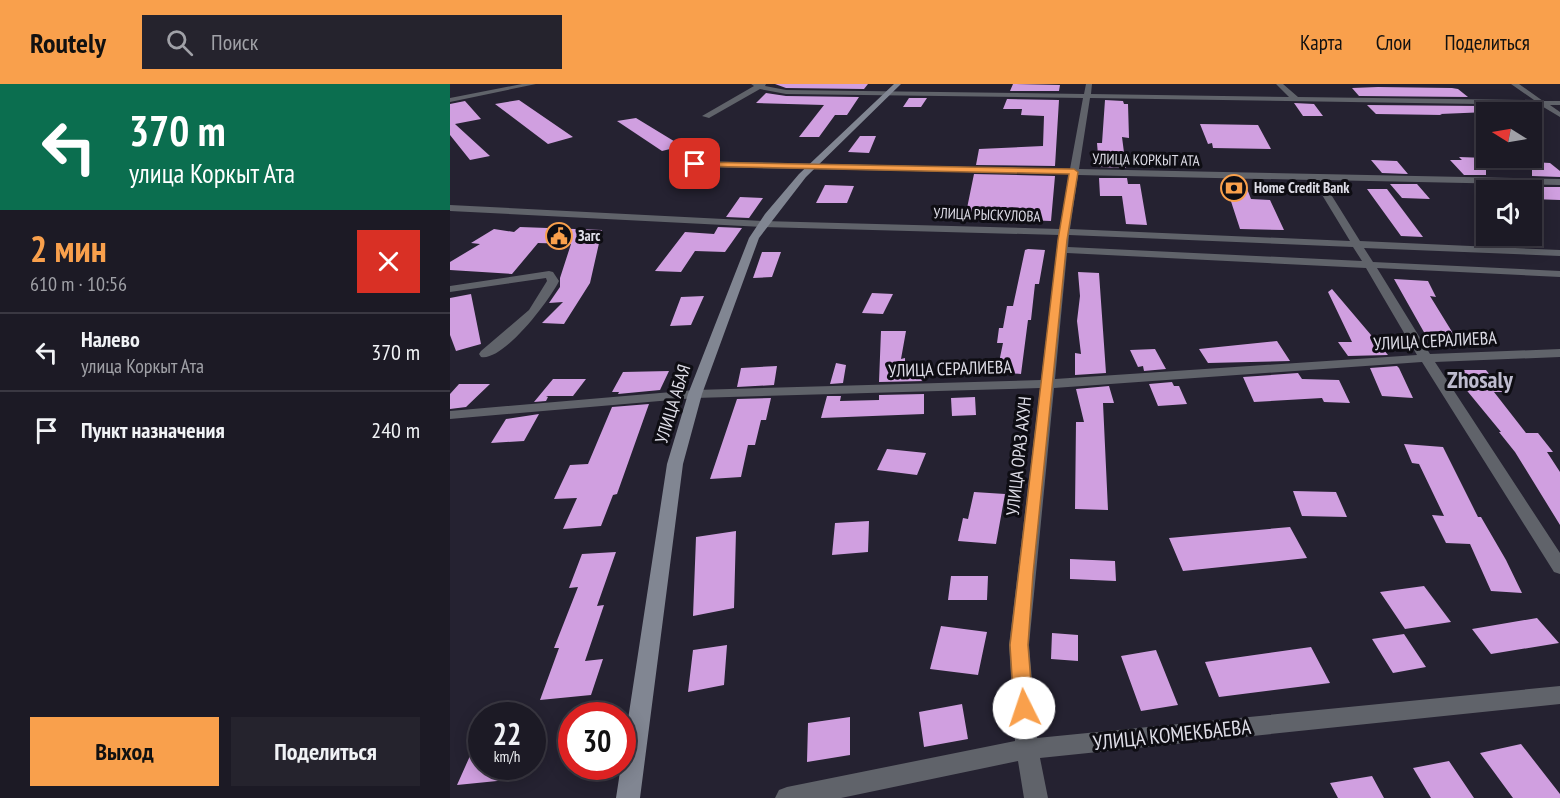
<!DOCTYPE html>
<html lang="ru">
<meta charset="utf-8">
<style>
:root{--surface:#1c1a25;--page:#25232d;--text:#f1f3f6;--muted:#a0a1a7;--line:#3a3842;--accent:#f9a04c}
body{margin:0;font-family:"PT Sans Narrow",sans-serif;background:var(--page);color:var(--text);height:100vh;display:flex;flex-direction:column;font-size:22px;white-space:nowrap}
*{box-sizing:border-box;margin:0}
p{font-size:20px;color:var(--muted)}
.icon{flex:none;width:33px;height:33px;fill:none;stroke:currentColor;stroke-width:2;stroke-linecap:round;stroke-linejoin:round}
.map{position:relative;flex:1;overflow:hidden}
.sheet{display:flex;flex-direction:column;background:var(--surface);width:450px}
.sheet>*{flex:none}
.hud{background:#0b6e4f;color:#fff;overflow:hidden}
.needle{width:39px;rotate:281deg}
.fabs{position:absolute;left:1026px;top:18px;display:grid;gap:12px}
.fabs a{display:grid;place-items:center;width:66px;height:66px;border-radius:0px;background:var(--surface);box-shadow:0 3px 15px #0003,0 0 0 2px var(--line);font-size:30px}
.speed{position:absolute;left:18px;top:618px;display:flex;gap:12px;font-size:30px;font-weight:700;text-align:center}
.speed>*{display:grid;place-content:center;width:78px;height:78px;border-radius:50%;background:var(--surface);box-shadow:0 3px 15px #0003,0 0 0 2px var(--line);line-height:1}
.speed small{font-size:15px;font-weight:400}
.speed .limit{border:9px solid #d22;background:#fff;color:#111}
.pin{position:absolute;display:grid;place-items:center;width:51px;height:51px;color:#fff;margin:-26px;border-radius:12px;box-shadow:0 3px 9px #0006}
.me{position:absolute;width:66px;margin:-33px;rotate:356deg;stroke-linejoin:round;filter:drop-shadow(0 0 4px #0008)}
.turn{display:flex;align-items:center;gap:21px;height:126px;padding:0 30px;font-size:27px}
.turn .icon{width:78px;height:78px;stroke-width:2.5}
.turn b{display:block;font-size:42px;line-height:51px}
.round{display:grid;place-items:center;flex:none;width:63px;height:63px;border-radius:0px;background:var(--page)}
.overview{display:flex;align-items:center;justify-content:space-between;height:102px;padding:0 30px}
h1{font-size:36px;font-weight:700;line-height:45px;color:var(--accent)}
.primary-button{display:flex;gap:12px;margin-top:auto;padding:12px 30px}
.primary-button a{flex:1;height:69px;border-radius:0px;background:var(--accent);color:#111;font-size:24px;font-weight:700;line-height:69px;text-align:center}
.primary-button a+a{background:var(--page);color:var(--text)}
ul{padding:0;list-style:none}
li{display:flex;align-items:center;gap:18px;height:78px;padding:0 30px;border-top:2px solid var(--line)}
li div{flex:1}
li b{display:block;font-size:22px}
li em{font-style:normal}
header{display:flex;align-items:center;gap:36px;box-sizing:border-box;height:84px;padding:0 30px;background:var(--accent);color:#111}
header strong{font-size:28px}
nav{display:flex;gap:33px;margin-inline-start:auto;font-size:21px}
.search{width:420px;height:54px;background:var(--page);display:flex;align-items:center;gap:15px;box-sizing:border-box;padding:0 21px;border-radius:0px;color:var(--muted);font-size:22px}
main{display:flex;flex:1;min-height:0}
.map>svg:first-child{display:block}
.building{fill:#d09fe0}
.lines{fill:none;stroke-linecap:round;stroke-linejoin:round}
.street{fill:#60636a;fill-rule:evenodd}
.secondary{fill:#818692;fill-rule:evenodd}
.route{fill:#f9a04c;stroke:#a26831;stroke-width:1.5}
.labels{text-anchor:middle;stroke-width:6;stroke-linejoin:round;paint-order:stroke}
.far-street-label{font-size:15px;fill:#dedde7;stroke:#0e0d13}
.far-poi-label{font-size:15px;font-weight:bold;fill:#dedde7;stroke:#0e0d13;text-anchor:start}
.street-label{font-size:18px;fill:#dedde7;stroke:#0e0d13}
.near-street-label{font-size:21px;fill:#dedde7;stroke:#0e0d13}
.district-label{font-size:24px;font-weight:bold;fill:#bebccf;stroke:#0e0d13}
</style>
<header>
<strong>Routely</strong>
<div class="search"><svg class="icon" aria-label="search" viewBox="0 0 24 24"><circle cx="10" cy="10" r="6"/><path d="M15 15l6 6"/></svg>Поиск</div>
<nav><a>Карта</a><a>Слои</a><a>Поделиться</a></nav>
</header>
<main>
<section class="sheet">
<div class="hud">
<div class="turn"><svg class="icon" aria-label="left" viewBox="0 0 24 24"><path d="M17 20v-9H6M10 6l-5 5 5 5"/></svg><div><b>370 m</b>улица Коркыт Ата</div></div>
</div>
<div class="overview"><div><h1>2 мин</h1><p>610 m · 10:56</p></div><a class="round" style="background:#d93025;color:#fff"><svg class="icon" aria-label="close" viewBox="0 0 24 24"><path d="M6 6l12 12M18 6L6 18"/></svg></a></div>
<ul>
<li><svg class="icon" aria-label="left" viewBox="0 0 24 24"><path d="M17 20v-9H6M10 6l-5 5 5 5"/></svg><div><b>Налево</b><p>улица Коркыт Ата</p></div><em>370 m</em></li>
<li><svg class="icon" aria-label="arrive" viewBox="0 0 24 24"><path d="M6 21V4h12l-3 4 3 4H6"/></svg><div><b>Пункт назначения</b></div><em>240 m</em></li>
</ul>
<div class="primary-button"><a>Выход</a><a>Поделиться</a></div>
</section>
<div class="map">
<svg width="1110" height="714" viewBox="0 0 1110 714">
<rect width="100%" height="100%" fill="#252231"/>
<path class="building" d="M325,0H418L414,5L336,4Z
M563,0L610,1L609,7H560Z
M928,3L1002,4L1008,5L1018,13L909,12L902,4Z
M316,9L336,12L409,13L397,31H385L369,53H349L374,21L306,19Z
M459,14H477L471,23H453Z
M557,15L609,16L605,82L526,81L529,65L593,62L594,32L571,31L572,25H553Z
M69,16L123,53L98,60L45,20Z
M655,16L673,17L674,20H678L679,54L672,53L676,84L649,83L647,59H652Z
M15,17L31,35L5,40L40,72L20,76L0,51V20Z
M844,19L864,20L873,32H853Z
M917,21L1030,22L1038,28L990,30L992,31L926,30Z
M186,34L232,62L212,67L167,37Z
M750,40L808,41L821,65L763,64L762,59L758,60Z
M410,52H426L419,69L398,68Z
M1009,73L1036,74V91H1014L1000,76H1012Z
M921,76L947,77L958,90L932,89Z
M1082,78L1100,79L1110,87V93L1082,92Z
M524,90L605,92L601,137L515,134Z
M649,94H677L678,100H690L697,141L676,140L672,112H650Z
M940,100H967L980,115L952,114Z
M375,101L404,102L397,119H366Z
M776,102H796L801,115L820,116L834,146L790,145Z
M1082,103H1110V116L1082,115Z
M917,105H937L973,153L951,152Z
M290,113L313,114L299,134L276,133Z
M70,143L152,146L140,199L114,240L92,239L113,218L99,219L110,203V194L121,160L88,159L62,190L0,186V178L30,160L21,159L44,145L64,148Z
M268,143L292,144L275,168L245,167L231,188L205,187L235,148L264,150Z
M578,165L595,166L589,200H585L581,236H578L571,290L547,288L553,259H547L549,244H553L557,222H563L575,166Z
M312,168H331L322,193L303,194Z
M628,188L649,189L656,289L625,291V269L631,270L627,237L630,212Z
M944,195L978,197L986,213L980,212L1004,251L975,250Z
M882,205L938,271L898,272L888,258H902L878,208Z
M422,209L443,210L433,230L412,229Z
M21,210L31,260L6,267L0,251V214Z
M254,212L241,241L220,242L231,213Z
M431,247H456L451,275L455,274V279L474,278V297L429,298Z
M827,257L840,277L758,279L749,265Z
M705,265L716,285L694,287L693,282L688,283L680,266Z
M386,279L396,281L393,299L380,300Z
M327,282L324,301L287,303L291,284Z
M947,282L949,284L963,314L932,312L920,284Z
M1000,286H1036L1053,308H1044L1076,349H1088L1103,368H1097L1110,388V441L1065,368L1049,348H1051Z
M219,287L210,306L168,310L169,308H162L173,288Z
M848,289L852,295L889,296L900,319L874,318L872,314L804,318L793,293Z
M103,295H136L123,312H96L98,313L96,317L84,318Z
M722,298L724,302H729L737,320L708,322L699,300Z
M9,300H40L16,323L0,325V310Z
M659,302L664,319H653L658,426L625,425L626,338H634L626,305Z
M474,310V330L371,334L377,312H391L390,317L429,316V311Z
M525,313L526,331L502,332L501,314Z
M321,314L316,336H311L305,361H298L291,393L260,395L287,315Z
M199,320L167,410L163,411L151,442L113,445L127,414L104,415L120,381L138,380L162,323Z
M89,330L74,357L41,359L56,335Z
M954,360L993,363L1028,433H1031L1056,476L1072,509L1041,507L1020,460L996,459L982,431L994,432L969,380L962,379Z
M437,365L476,369L467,391L427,386Z
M843,407L886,408L897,433L852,432Z
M524,408L555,410L546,460L508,457L513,434L518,435Z
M419,437L418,468L382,471L385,439Z
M840,443L857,474L733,487L719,454Z
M286,447L284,524L243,532L246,453Z
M166,468L147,522L154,521L135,577L153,575L141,611L90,616L109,564H104L128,503L119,504L132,470Z
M620,475L665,477L666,497L620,495Z
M501,492H538L537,516H498Z
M974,502L1001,538L955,545L930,508Z
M1087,534L1109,559L1041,570L1022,545Z
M491,542L537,548L528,591L480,585Z
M602,549L628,551V577L601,575Z
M954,550L976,583L943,589L922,555Z
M277,561L274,601L238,608L243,566Z
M861,563L880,599L769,613L755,578Z
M706,566L728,621L691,627L671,572Z
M512,620L518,655L474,663L469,628Z
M400,633V671L357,678L358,639Z
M32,645V682H63L57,696L7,701Z
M1071,660L1110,710V714H1063L1030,669Z
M999,677L1024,714H981L963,684Z
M922,692L934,714H888L880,699Z"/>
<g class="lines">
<path class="street" d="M72,0H86L0,18V14Z
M301,0H316L315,2L336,6L634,10L636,0H642L641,10L839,13L826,0H833L848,13L1084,16L1061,0H1069L1093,17H1110V21H1100L1110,28V33L1090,21L640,14L629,85L1110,95V101L872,96L910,157L1110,166V172L914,164L923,178L1110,187V193L927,184L980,270L1110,265V273L985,278L1110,469V490L1104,488L972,278L604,304L579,561L587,654L1110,602V620L590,674L598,714H574L568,677L391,714H325L329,706L337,703L565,657L559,561L590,304L245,314L0,335V327L245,306L591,296L609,151L313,143L0,127V121L313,137L610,145L619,90L245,83L241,80L245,77L620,85L633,14L336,10L310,5L259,34L252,32L304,2ZM628,91L863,96L900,157L620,145ZM619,151L903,163L912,177L618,163ZM617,169L916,184L967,271L605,295Z
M99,187L103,188L109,197C100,216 53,278 31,273L29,270L31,267L79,226L97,197L96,194L0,208V202Z"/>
<path class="secondary" d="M444,0H451L356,93L309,154L252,310L233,380L190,714H166L217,380L238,310L299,154L315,130L349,90Z"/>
</g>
<path class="route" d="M245,78L624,85L628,88L617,156L583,490L578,561L583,624L581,630L574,632L567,630L564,624L560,561L608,156L619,90L243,82Z"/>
<defs>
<symbol id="bank-ring" viewBox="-11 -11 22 22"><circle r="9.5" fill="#0e0d13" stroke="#f9a04c" stroke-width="1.5"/><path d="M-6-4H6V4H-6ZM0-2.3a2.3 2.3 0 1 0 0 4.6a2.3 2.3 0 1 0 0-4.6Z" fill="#f9a04c"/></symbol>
<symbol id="civic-ring" viewBox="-11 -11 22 22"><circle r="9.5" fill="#0e0d13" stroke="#f9a04c" stroke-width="1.5"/><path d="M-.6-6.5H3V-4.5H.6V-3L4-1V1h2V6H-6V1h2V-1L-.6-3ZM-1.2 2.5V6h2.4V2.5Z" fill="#f9a04c"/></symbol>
</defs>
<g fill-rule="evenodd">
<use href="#bank-ring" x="769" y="89" width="30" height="30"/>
<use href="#civic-ring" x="94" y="137" width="30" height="30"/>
</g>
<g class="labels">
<g class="far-street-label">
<text transform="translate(696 76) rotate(1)" y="5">УЛИЦА КОРКЫТ АТА</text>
<text transform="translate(537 131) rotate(2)" y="5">УЛИЦА РЫСКУЛОВА</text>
</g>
<g class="far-poi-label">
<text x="804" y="109">Home Credit Bank</text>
<text x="128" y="157">Загс</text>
</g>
<g class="street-label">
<text transform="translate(985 257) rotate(-3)" y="6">УЛИЦА СЕРАЛИЕВА</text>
<text transform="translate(500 285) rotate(-2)" y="6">УЛИЦА СЕРАЛИЕВА</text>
<text transform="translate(223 320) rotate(-73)" y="6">УЛИЦА АБАЯ</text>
<text transform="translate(569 372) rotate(-84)" y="6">УЛИЦА ОРАЗ АХУН</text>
</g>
<g class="near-street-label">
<text transform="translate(722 651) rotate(-6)" y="7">УЛИЦА КОМЕКБАЕВА</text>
</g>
<g class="district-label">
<text x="1030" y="304">Zhosaly</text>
</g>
</g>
</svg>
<div class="fabs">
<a><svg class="needle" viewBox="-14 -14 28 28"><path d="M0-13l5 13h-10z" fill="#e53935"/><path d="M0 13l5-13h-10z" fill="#a0a1a7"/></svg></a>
<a><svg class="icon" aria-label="sound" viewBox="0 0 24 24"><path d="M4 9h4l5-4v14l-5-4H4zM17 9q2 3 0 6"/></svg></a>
</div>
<div class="speed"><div>22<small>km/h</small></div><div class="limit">30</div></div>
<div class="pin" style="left:245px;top:80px;background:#d93025"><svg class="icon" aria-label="arrive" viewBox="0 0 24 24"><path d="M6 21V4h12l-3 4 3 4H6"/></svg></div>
<svg class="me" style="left:574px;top:624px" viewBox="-20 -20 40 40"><circle r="19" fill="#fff"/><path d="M0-13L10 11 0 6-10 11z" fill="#f9a04c"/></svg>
</div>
</main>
